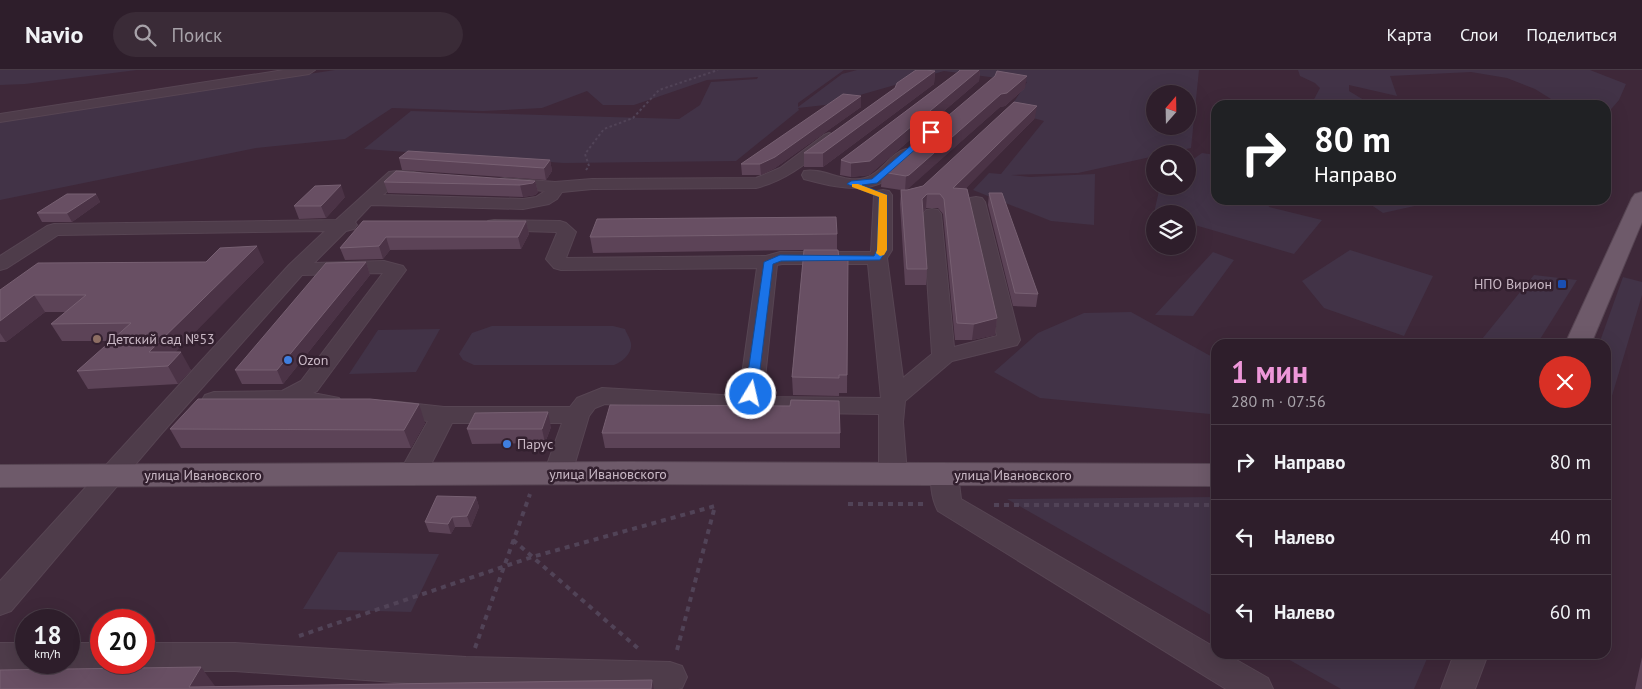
<!DOCTYPE html>
<html lang="ru">
<meta charset="utf-8">
<style>
:root{--surface:#2e1e2b;--page:#3a2b37;--text:#f1f3f6;--muted:#a7a2a9;--line:#493c47;--accent:#ee97d9}
body{margin:0;font-family:"PT Sans",sans-serif;background:var(--page);color:var(--text);height:100vh;display:flex;flex-direction:column;font-size:19px;white-space:nowrap}
*{box-sizing:border-box;margin:0}
p{font-size:16px;color:var(--muted)}
.icon{flex:none;width:28px;height:28px;fill:none;stroke:currentColor;stroke-width:2;stroke-linecap:round;stroke-linejoin:round}
.map{position:relative;flex:1;overflow:hidden}
.sheet{position:absolute;left:1211px;top:269px;width:400px;height:320px;display:flex;flex-direction:column;background:var(--surface);border-radius:15px;box-shadow:0 5px 20px #0002,0 0 0 1px var(--line)}
.sheet>*{flex:none}
.guide{position:absolute;left:1211px;top:30px;width:400px;height:105px;border-radius:15px;box-shadow:0 5px 20px #0002,0 0 0 1px var(--line);background:#202124;color:#fff;overflow:hidden}
.needle{width:32px;rotate:20deg}
.controls{position:absolute;left:1146px;top:15px;display:grid;gap:10px}
.controls a{display:grid;place-items:center;width:50px;height:50px;border-radius:50%;background:var(--surface);box-shadow:0 5px 20px #0002,0 0 0 1px var(--line);font-size:25px}
.speed{position:absolute;left:15px;top:539px;display:flex;gap:10px;font-size:25px;font-weight:700;text-align:center}
.speed>*{display:grid;place-content:center;width:65px;height:65px;border-radius:50%;background:var(--surface);box-shadow:0 5px 20px #0002,0 0 0 1px var(--line);line-height:1}
.speed small{font-size:12px;font-weight:400}
.speed .limit{border:8px solid #d22;background:#fff;color:#111}
.pin{position:absolute;display:grid;place-items:center;width:42px;height:42px;color:#fff;margin:-21px;border-radius:10px;box-shadow:0 2px 8px #0006}
.me{position:absolute;width:55px;margin:-28px;rotate:9deg;stroke-linejoin:round;filter:drop-shadow(0 0 4px #0008)}
.turn{display:flex;align-items:center;gap:18px;height:105px;padding:0 20px;font-size:22px}
.turn .icon{width:65px;height:65px;stroke-width:2.5}
.turn b{display:block;font-size:35px;line-height:42px}
.round{display:grid;place-items:center;flex:none;width:52px;height:52px;border-radius:26px;background:var(--page)}
.summary{display:flex;align-items:center;justify-content:space-between;height:85px;padding:0 20px}
h1{font-size:30px;font-weight:700;line-height:38px;color:var(--accent)}
ul{padding:0;list-style:none}
li{display:flex;align-items:center;gap:15px;height:75px;padding:0 20px;border-top:1px solid var(--line)}
li div{flex:1}
li b{display:block;font-size:19px}
li em{font-style:normal}
header{display:flex;align-items:center;gap:30px;box-sizing:border-box;height:70px;padding:0 25px;background:var(--surface);border-bottom:1px solid var(--line)}
header strong{font-size:24px}
nav{display:flex;gap:28px;margin-inline-start:auto;font-size:18px}
.search{width:350px;height:45px;background:var(--page);display:flex;align-items:center;gap:12px;box-sizing:border-box;padding:0 18px;border-radius:28px;color:var(--muted);font-size:19px}
.map>svg:first-child{display:block}
.green{fill:#423347;fill-rule:evenodd}
.lines{fill:none;stroke-linecap:round;stroke-linejoin:round}
.minor-casing{stroke:#574553;stroke-width:2}
.major-casing{stroke:#574553;stroke-width:2}
.path-far1{stroke:#514357;stroke-width:2;stroke-dasharray:2.5 2.5;stroke-linecap:butt}
.path{stroke:#514357;stroke-width:4;stroke-dasharray:5 5;stroke-linecap:butt}
.minor{fill:#4e3c4a;fill-rule:evenodd}
.major{fill:#6e5a6a;fill-rule:evenodd}
.wall{fill:#5c4357}
.shaded-wall{fill:#4b3346}
.building{fill:#684f63;stroke:#776072}
.route{fill:#1a73e8;stroke:#114b97}
.slow{fill:#f59e0b}
.transit-dot{fill:#1a4fb4;stroke:#33202f;stroke-width:2}
.education-dot{fill:#8d6e63;stroke:#33202f;stroke-width:2}
.shop-dot{fill:#3f7fe0;stroke:#33202f;stroke-width:2}
.labels{text-anchor:middle;stroke-width:5;stroke-linejoin:round;paint-order:stroke}
.poi-label{font-size:14px;fill:#c9b8c5;stroke:#33202f;text-anchor:start}
.street-label{font-size:14px;fill:#c9b8c5;stroke:#33202f}
</style>
<header>
<strong>Navio</strong>
<div class="search"><svg class="icon" aria-label="search" viewBox="0 0 24 24"><circle cx="10" cy="10" r="6"/><path d="M15 15l6 6"/></svg>Поиск</div>
<nav><a>Карта</a><a>Слои</a><a>Поделиться</a></nav>
</header>
<div class="map">
<svg width="1642" height="619" viewBox="0 0 1642 619">
<rect width="100%" height="100%" fill="#3e2839"/>
<path class="green" d="M0,0H137L25,14L0,15Z
M335,0H844L798,33V37L842,4L857,0H1199L1191,78L1164,84H1155V86L1078,103L1011,105L1030,107L1095,104L1094,155L1051,151L973,120L989,103L1001,104L1044,51L1008,41L1027,12L944,1L825,35L798,38L799,40L736,91L564,93L364,79L411,41L679,49L700,35L711,12L757,9L758,7L707,10L634,35H603L587,21L542,38L483,41L392,38L345,69L256,78L0,130V51ZM1155,24H1188V56H1155Z
M1298,0H1590L1626,14L1619,30L1606,45V35H1553L1551,29L1535,19L1507,8L1471,2L1390,6L1397,26L1349,15V21L1372,35H1311L1320,18L1315,13L1300,6Z
M1202,83L1216,85V130H1266L1269,137L1322,150L1294,184L1188,153V144L1154,143L1160,116H1188V93Z
M1372,130H1436L1437,131L1383,143L1367,132Z
M1350,180L1433,206L1404,266L1324,238L1302,211Z
M1213,182L1234,190L1193,246L1155,245Z
M1534,205L1577,210L1537,274H1478Z
M1623,207L1642,212V225L1606,346V274H1599Z
M1131,242L1216,289V328L1210,344L1040,328L994,302L1038,263L1084,243Z
M492,256H613L625,259C626,263 629,266 630,270C635,281 623,292 614,295H474L463,290L459,284L472,263Z
M440,259L416,302L349,304L378,260Z
M1216,427V548L1007,429Z
M338,482L439,484L411,542L303,539Z
M1279,584H1429L1414,619H1341Z"/>
<g class="lines">
<defs>
<path id="minor" d="M284,0H315L309,4L0,52V44Z
M829,63L834,65L837,68L834,71C809,91 788,110 756,118L592,119L562,122L557,129L549,134L523,139L371,135L355,152L357,155L354,159L346,161L314,193L384,191L403,196L406,200L317,321L313,323L339,328L342,333L339,338L330,341L287,336L214,338L205,335L202,330L205,325L214,322L282,321L301,311L383,203L302,205L162,363L11,541L0,545V511L289,195L325,161L58,165L7,198L0,200V186L47,156L54,154L336,150L389,102C399,100 410,101 420,103L422,107L420,111H399L383,125L523,129L536,127L545,121L499,117L497,113L499,109L505,108L555,112L592,109L756,108L780,98L824,65Z
M906,79L912,81L914,84C884,128 849,121 804,109L802,105L804,101C823,97 844,114 865,108C882,103 890,83 906,79Z
M883,120L889,121L892,125V180L887,188L903,308L932,284L923,144L926,140L932,139L938,140L941,144L954,277L997,266L967,132L970,128L976,127L982,128L985,132L1020,270L1017,275L952,291L905,331L903,352L907,404L903,411L893,413L883,411L879,404V344L749,342L605,334L595,338L589,346L572,403L568,410L558,412L548,410L544,403L562,353H452L422,412L412,414L402,412L398,405L428,351L381,345L378,339L381,333L390,331L444,337H570L577,328L602,318L739,326L757,198L561,200L554,198L546,189L557,163L556,162L494,160L488,159L485,155L488,151L494,150L560,151L566,153L576,162L566,188L766,186L780,182H871L874,125L877,121ZM782,194H868L881,328L763,327L777,195Z
M944,395L954,397L958,404L961,429L1216,578V584H1226L1268,608L1273,619H1226L938,441C932,430 928,409 934,397Z
M0,573H26V592H40L38,597L26,601H0Z
M69,573H101V592H115L113,597C95,603 75,603 57,597L55,592H69Z
M144,573H235L466,587L670,592L682,596L687,607L682,618L678,619L466,617L235,601H144L132,597L130,592H144Z
M1454,584H1488L1475,619H1441Z"/>
<path id="major" d="M1642,122V152L1591,274H1565L1632,128L1635,124Z
M625,392L1216,394V416L625,414L0,417V395Z"/>
</defs>
<use href="#minor" class="minor-casing"/>
<use href="#major" class="major-casing"/>
<path class="path-far1" d="M586,100L589,96L585,84L604,59L633,48L659,20L718,0"/>
<path class="path" d="M848,434H926
M994,435H1216
M513,470L641,581
M299,566L532,487L715,436L676,584
M475,578L530,424"/>
<use href="#minor" class="minor"/>
<use href="#major" class="major"/>
</g>
<path class="wall" d="M960,0H980L979,11L869,105L851,107L840,105L841,90L958,2Z
M935,1L934,14L823,97H804V83L895,18Z
M1025,18L1005,36L1000,37L906,120L923,116L1035,48L965,119L997,248L995,265L972,270H955L943,144L938,138H926L923,142L927,199L926,215H905L900,134L901,120L881,117L882,102Z
M861,26V37L775,98L761,105H742L741,94Z
M399,88L550,90L552,101L546,110L402,100Z
M535,111L538,122L535,125L523,127L388,123L384,112Z
M989,123L1038,224L1036,237L1013,236L988,135Z
M96,124L100,132L72,152H42L37,143Z
M345,127L326,148L299,149L294,136Z
M363,151H526L529,164L521,179L390,180L383,189L345,190L340,178Z
M837,164V180L839,188H848L847,323H839V326L793,325L792,307L804,180L593,183L590,167Z
M264,192L175,282L191,300L178,314L88,319L77,301L112,271H62L51,254L66,242H45L6,272H0V220Z
M366,192L370,205L283,314H242L235,300Z
M425,353L411,378H181L170,359Z
M551,357L545,373L472,374L467,359Z
M602,363H840V378H605Z
M476,427L479,437L471,457H455L451,464L429,462L425,452Z
M1642,587V619H1635Z"/>
<path class="shaded-wall" d="M979,0H980L979,11L869,105L851,107V93Z
M935,1L934,14L823,97V83Z
M1027,6L1025,18L1005,36L1000,37L908,119L905,121L906,106L1001,24Z
M861,26V37L775,98L761,105L760,94Z
M1037,36L1035,48L951,133L953,118Z
M550,90L552,101L546,110L544,98Z
M535,111L538,122L535,125L523,127L520,115Z
M341,115L345,127L326,148L321,136Z
M96,124L100,132L72,152L67,143Z
M927,124L926,138L921,144L922,129Z
M526,151L529,164L521,179L518,167Z
M386,167L390,180L383,189L379,176Z
M257,176L264,192L161,297L149,282Z
M366,192L370,205L283,314L277,300Z
M34,225L45,242L6,272L0,263V251Z
M997,248L995,265L972,270L974,254Z
M181,282L191,300L178,314L168,296Z
M419,334L425,353L411,378L404,360Z
M548,342L551,357L545,373L542,359Z
M476,427L479,437L471,457L467,446Z
M452,447L455,457L451,464L448,454Z
M201,597L215,616L189,617Z
M652,610L654,619H651Z"/>
<path class="building" d="M916,0H926L935,1L823,83H804L895,18L897,13Z
M960,0H979L870,91L851,93L841,90L958,2Z
M997,1L1027,6L1007,23L1001,24L909,105L906,106L882,102L995,6Z
M843,24L861,26L775,87L760,94H741Z
M1014,32L1037,36L953,118L967,119L997,248L974,254L957,253L944,129L940,124H927L922,129L927,199H907L901,120H907L923,116Z
M408,81L550,90L544,98L399,88Z
M396,101L535,111L533,113L520,115L384,112Z
M341,115L321,136H294L315,116Z
M989,123H1002L1038,224L1015,223Z
M67,124H96L67,143H37Z
M836,147L837,164L590,167L597,149Z
M363,151H526L518,167H386L379,176L340,178Z
M257,176L149,282H181L168,296L77,301L131,253L51,254L86,225H34L0,251V220L38,193L206,192L220,178Z
M804,180H838L839,188H848L847,305H839V308L792,307Z
M366,192L277,300H235L326,193Z
M198,329H370L419,334L404,360L170,359Z
M791,330L839,331L840,363H602L610,335L790,336Z
M548,342L542,359H467L475,343Z
M437,426L476,427L467,446L452,447L448,454L425,452Z
M201,597L189,617L652,610L651,619H0V600Z"/>
<path class="route" d="M928,61L935,62L877,113L862,115L887,125V180L880,190L781,191L773,194L757,324L755,326H747L745,324L764,192L780,185L874,186L877,180L879,127L847,114L851,111L872,109Z"/>
<path class="slow" d="M852,114H858L887,125V180L884,185L880,186L876,183L877,180L879,127L852,117Z"/>
<rect class="transit-dot" x="1557" y="209" width="10" height="10" rx="2.5"/>
<circle class="education-dot" cx="97" cy="269" r="5"/>
<g class="shop-dot">
<circle cx="288" cy="290" r="5"/>
<circle cx="507" cy="374" r="5"/>
</g>
<g class="labels">
<g class="poi-label">
<text x="1552" y="219" text-anchor="end">НПО Вирион</text>
<text x="107" y="274">Детский сад №53</text>
<text x="298" y="295">Ozon</text>
<text x="517" y="379">Парус</text>
</g>
<g class="street-label">
<text x="608" y="409">улица Ивановского</text>
<text x="203" y="410">улица Ивановского</text>
<text x="1013" y="410">улица Ивановского</text>
</g>
</g>
</svg>
<div class="controls">
<a><svg class="needle" viewBox="-14 -14 28 28"><path d="M0-13l5 13h-10z" fill="#e53935"/><path d="M0 13l5-13h-10z" fill="#a7a2a9"/></svg></a>
<a><svg class="icon" aria-label="search" viewBox="0 0 24 24"><circle cx="10" cy="10" r="6"/><path d="M15 15l6 6"/></svg></a>
<a><svg class="icon" aria-label="layers" viewBox="0 0 24 24"><path d="M12 4l9 5-9 5-9-5zM3 14l9 5 9-5"/></svg></a>
</div>
<div class="speed"><div>18<small>km/h</small></div><div class="limit">20</div></div>
<div class="pin" style="left:931px;top:62px;background:#d93025"><svg class="icon" aria-label="arrive" viewBox="0 0 24 24"><path d="M6 21V4h12l-3 4 3 4H6"/></svg></div>
<svg class="me" style="left:751px;top:324px" viewBox="-20 -20 40 40"><circle r="17" fill="#1a73e8" stroke="#fff" stroke-width="3"/><path d="M0-11L8 9 0 5-8 9z" fill="#fff"/></svg>
<div class="guide">
<div class="turn"><svg class="icon" aria-label="right" viewBox="0 0 24 24"><path d="M7 20v-9h11M14 6l5 5-5 5"/></svg><div><b>80 m</b>Направо</div></div>
</div>
<section class="sheet">
<div class="summary"><div><h1>1 мин</h1><p>280 m · 07:56</p></div><a class="round" style="background:#d93025;color:#fff"><svg class="icon" aria-label="close" viewBox="0 0 24 24"><path d="M6 6l12 12M18 6L6 18"/></svg></a></div>
<ul>
<li><svg class="icon" aria-label="right" viewBox="0 0 24 24"><path d="M7 20v-9h11M14 6l5 5-5 5"/></svg><div><b>Направо</b></div><em>80 m</em></li>
<li><svg class="icon" aria-label="left" viewBox="0 0 24 24"><path d="M17 20v-9H6M10 6l-5 5 5 5"/></svg><div><b>Налево</b></div><em>40 m</em></li>
<li><svg class="icon" aria-label="left" viewBox="0 0 24 24"><path d="M17 20v-9H6M10 6l-5 5 5 5"/></svg><div><b>Налево</b></div><em>60 m</em></li>
</ul>
</section>
</div>
